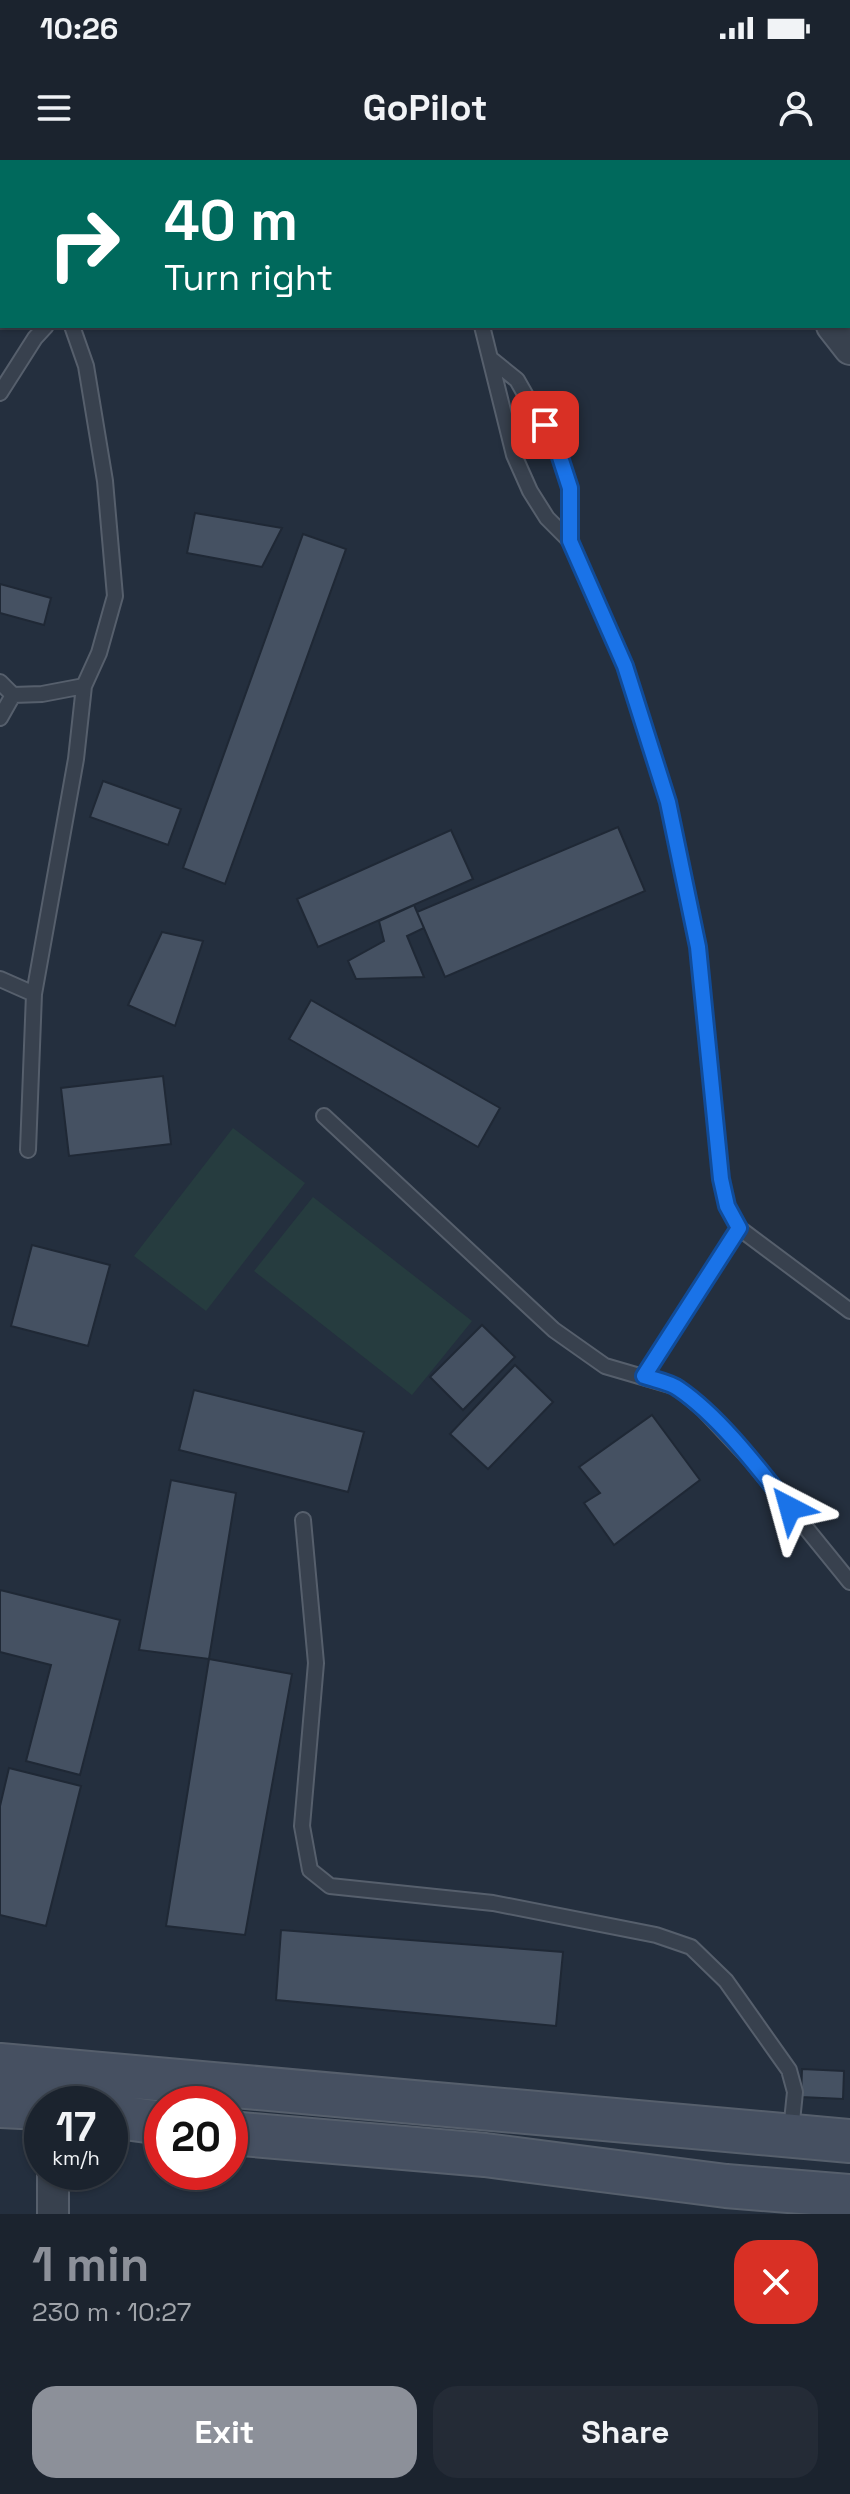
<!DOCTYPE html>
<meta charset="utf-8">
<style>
:root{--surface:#1b232e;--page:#242b36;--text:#f1f3f6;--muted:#a0a4aa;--line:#39404a;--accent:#8c9099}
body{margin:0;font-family:"Space Grotesk",sans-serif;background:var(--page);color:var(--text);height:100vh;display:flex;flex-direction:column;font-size:30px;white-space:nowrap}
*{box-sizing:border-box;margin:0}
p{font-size:26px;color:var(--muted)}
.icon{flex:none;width:44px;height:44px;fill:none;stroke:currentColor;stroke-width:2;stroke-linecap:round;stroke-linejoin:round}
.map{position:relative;height:2054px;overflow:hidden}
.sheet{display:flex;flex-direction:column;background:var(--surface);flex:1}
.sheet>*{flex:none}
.top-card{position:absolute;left:0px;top:0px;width:850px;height:168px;box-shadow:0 2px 6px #0004,0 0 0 2px var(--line);background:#00695c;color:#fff;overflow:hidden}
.speed{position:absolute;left:24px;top:1926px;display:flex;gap:16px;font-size:40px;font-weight:700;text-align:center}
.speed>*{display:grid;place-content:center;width:104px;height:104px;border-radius:50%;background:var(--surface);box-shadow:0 2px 6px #0004,0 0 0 2px var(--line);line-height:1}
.speed small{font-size:20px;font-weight:400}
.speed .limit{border:12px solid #d22;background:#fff;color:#111}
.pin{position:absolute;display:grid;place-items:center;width:68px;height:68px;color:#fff;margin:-34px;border-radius:16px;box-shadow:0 4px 12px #0006}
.me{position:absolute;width:88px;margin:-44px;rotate:321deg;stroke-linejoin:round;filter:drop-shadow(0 0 6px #0008)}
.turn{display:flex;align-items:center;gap:28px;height:168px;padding:0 32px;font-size:36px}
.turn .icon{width:104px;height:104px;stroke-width:2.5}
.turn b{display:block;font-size:56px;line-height:68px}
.round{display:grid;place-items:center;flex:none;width:84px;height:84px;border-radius:24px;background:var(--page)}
.summary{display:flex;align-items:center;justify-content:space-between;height:136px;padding:0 32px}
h1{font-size:48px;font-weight:800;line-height:60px;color:var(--accent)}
.cta{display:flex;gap:16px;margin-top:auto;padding:16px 32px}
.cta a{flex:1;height:92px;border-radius:24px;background:var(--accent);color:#fff;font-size:32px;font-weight:800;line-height:92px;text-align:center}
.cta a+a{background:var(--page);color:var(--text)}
.status{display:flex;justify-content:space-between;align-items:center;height:56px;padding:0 40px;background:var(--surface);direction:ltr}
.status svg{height:22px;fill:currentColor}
header{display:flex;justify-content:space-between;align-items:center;height:104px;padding:0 32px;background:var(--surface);font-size:36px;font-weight:800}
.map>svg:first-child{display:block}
.green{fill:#263c3f}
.building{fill:#455162;stroke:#1f2835;stroke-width:2}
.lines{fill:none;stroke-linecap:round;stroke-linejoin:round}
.lane-casing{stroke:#565f6c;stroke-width:18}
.street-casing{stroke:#565f6c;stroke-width:34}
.secondary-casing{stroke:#565f6c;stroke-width:46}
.lane{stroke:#38414e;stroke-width:14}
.street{stroke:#38414e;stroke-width:30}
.secondary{stroke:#465061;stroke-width:42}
.route-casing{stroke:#114b97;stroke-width:20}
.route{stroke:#1a73e8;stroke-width:14}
</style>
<div class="status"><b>10:26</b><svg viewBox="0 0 49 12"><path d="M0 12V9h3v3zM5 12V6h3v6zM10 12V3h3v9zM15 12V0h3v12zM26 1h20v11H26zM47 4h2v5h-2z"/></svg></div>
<header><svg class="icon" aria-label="menu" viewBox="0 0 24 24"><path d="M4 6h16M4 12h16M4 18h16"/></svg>GoPilot<svg class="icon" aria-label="person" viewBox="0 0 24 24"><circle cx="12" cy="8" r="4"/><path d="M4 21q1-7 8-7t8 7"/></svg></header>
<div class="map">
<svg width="850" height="2054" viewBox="0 0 850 2054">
<rect width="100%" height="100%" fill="#242f3e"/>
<path class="green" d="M233,968L305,1023L206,1151L134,1096Z
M313,1037L472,1161L412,1235L254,1111Z"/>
<path class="building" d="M195,353L282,368L262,407L187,393Z
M303,374L346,389L225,724L183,708Z
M0,424L51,438L44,465L0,453Z
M103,621L181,649L168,685L90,657Z
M618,667L645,731L445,817L417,752Z
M451,670L473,719L318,787L297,739Z
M414,745L424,768L407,776L424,817L356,819L348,801L384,781L379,761Z
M162,772L203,781L175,866L128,845Z
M311,840L500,948L478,987L289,879Z
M163,916L171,984L69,996L61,928Z
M32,1085L110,1105L88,1186L11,1166Z
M482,1165L515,1197L463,1250L430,1217Z
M515,1205L553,1242L488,1309L450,1274Z
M194,1230L364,1272L348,1332L179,1290Z
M652,1255L700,1320L614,1385L584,1343L600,1333L579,1307Z
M171,1320L236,1333L209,1499L139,1490Z
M0,1430L120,1460L80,1615L26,1601L51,1505L0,1492Z
M209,1499L292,1514L245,1775L166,1766Z
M9,1608L81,1626L46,1766L0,1755V1646Z
M281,1770L563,1792L556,1866L276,1840Z
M802,1909L844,1911L843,1939L801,1937Z"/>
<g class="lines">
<defs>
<path id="lane" d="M422,0L423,2
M125,2L126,0
M0,11L2,8
M482,166L514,295L530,331L547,358L570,381L625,506L668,642L698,787L721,1019L727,1046L739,1068L850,1151
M491,199L517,220L559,294L570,328V381
M0,233L35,178L46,166
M0,522L13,535L42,534L84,526
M0,558L13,535
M0,819L34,834
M324,956L554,1170L605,1206L677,1227L704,1250L750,1299L850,1422
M28,990L34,834L76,599L84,526L99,493L115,436L105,321L86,206L72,166
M644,1216L739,1068
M303,1360L316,1503L302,1666L310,1710L330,1726L493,1743L656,1775L691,1787L726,1821L789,1910L795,1932L791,1971"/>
<path id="street" d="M702,0L703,2
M832,166L850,189
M53,2054V2012"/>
<path id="secondary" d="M0,1905L850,1981
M0,1946L42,1948
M110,1956L162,1963
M230,1973L485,1995L726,2026L850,2036"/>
</defs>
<use href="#lane" class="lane-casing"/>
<use href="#street" class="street-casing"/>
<use href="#secondary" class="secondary-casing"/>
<use href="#lane" class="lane"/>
<use href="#street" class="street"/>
<use href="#secondary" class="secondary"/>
</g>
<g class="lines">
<defs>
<path id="route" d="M545,265L559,294L570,328V381L625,506L668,642L698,787L721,1019L727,1046L739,1068L644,1216C655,1220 670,1222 679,1229C720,1257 759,1309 790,1348"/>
</defs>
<use href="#route" class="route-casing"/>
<use href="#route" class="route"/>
</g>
</svg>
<div class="speed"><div>17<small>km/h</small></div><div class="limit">20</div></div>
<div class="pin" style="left:545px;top:265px;background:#d93025"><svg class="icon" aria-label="arrive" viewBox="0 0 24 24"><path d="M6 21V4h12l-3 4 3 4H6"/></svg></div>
<svg class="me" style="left:790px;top:1348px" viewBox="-20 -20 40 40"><path d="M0-17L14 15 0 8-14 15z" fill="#1a73e8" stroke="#fff" stroke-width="4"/></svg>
<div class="top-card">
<div class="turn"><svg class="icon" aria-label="right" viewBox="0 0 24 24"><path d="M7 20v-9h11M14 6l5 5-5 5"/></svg><div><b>40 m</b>Turn right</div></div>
</div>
</div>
<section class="sheet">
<div class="summary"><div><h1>1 min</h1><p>230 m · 10:27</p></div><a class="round" style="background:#d93025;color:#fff"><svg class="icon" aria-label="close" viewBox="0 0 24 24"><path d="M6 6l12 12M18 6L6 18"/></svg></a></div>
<div class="cta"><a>Exit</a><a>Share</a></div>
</section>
